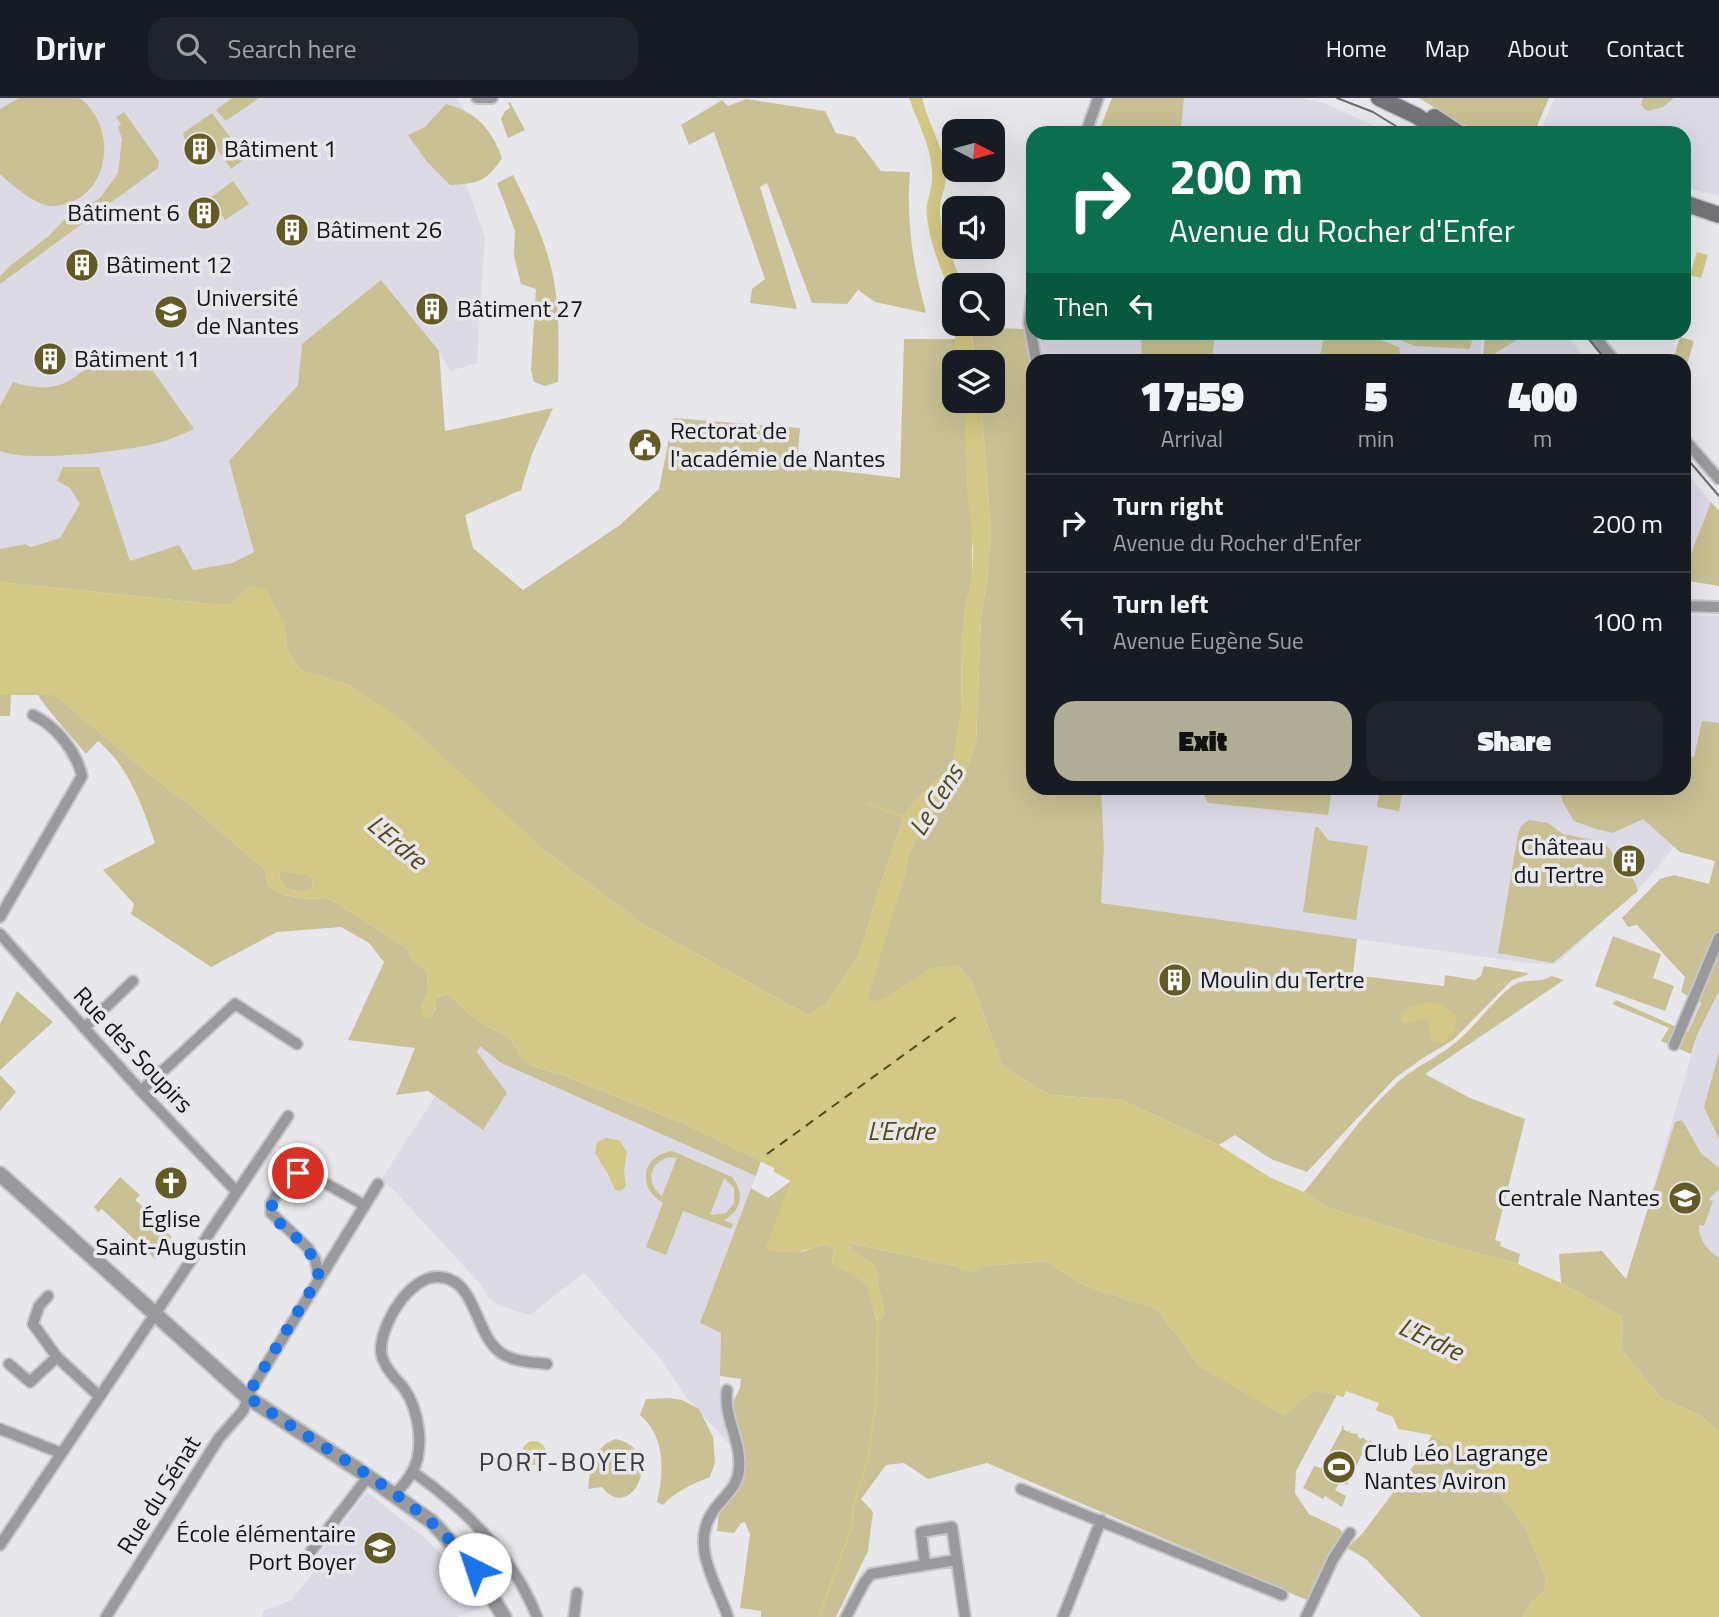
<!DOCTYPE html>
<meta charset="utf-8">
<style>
:root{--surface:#171b24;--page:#20242c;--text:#f1f3f6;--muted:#9ea1a6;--line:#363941;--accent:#b1ae98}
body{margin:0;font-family:"Titillium Web",sans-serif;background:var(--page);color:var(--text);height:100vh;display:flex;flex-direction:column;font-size:26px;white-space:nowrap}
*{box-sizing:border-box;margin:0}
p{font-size:23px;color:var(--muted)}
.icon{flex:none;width:38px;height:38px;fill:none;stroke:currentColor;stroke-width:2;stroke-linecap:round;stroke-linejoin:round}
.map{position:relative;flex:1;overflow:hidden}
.panel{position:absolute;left:1026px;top:256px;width:665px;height:441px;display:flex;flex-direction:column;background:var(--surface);border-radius:21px;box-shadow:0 7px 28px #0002}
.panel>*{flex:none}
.banner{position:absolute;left:1026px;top:28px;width:665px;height:214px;border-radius:21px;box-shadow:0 7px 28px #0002;background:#0b6e4f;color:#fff;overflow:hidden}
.needle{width:46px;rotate:96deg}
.fabs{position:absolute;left:942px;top:21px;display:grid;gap:14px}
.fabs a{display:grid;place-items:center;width:63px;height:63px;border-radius:14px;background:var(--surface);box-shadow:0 7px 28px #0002;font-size:35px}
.pin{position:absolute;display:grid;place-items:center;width:60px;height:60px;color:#fff;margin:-30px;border:4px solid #fff;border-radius:50%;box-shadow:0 2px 7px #0007}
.me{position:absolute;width:77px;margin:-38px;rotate:319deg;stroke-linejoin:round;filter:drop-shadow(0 0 5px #0008)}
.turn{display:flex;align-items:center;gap:24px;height:147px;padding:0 28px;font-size:32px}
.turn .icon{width:91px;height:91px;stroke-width:2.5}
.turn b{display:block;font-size:49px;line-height:60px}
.then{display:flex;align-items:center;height:66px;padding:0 28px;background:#0003;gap:14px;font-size:26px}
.eta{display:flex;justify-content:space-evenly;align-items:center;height:119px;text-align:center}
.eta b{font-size:42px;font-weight:800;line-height:49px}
.action{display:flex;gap:14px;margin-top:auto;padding:14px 28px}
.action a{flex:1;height:80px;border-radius:21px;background:var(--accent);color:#111;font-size:28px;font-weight:800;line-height:80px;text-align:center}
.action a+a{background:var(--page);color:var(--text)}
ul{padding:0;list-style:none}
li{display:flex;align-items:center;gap:21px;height:98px;padding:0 28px;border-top:2px solid var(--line)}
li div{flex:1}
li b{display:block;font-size:26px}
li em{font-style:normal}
header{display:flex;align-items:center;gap:42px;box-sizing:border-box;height:98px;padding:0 35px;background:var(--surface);border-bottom:2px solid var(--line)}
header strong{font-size:33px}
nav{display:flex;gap:38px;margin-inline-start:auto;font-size:24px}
.search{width:490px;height:63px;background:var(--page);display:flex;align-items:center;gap:18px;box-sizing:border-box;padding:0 24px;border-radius:21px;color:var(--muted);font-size:26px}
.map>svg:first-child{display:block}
.built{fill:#dbdae5}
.green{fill:#c9c194;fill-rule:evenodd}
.water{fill:#d3c885;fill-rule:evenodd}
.pier{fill:#e8e8ec}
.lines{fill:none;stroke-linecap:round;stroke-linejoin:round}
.stream{stroke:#d3c885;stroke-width:2.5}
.ferry{stroke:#524916;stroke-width:2;stroke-dasharray:9 7;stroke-linecap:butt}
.minor-casing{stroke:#c6c6ca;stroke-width:14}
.tertiary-casing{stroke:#c6c6ca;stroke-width:18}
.secondary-casing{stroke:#c6c6ca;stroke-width:19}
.minor{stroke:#9a999b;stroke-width:10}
.tertiary{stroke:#9a999b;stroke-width:14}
.secondary{stroke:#747476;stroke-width:16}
.tram{stroke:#69696c;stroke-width:2}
.route{stroke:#1a73e8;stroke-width:12;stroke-dasharray:0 21.6}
.labels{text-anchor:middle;stroke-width:7;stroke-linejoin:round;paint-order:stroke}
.poi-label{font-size:24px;fill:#141415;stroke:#e8e8ec;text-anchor:start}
.street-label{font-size:24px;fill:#141415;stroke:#e8e8ec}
.water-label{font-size:26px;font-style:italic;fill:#524916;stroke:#e8e8ec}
.neighbourhood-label{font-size:26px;letter-spacing:2px;fill:#3c3c3e;stroke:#e8e8ec}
</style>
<header>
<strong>Drivr</strong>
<div class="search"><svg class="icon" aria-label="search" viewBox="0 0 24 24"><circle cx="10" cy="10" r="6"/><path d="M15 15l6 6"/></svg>Search here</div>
<nav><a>Home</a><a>Map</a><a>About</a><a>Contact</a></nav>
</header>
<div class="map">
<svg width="1719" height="1519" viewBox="0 0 1719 1519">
<rect width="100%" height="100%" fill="#e8e8ec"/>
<path class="built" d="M0,0H456L467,15L465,83L485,139L477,265L450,273L439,253L302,246L298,287L229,363L255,454L232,465L193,472L130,463L98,369L63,370L70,390L81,406L61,440L31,449L25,446L0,451Z
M1113,0H1303L1327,6L1388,35H1100Z
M1554,0H1719V97L1684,90V35H1540Z
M1035,234L1483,235L1480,262H1044Z
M1502,234L1564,235L1588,262H1485L1488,241Z
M1684,372L1719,413V488L1684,482Z
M1684,517L1719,518V693L1647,782L1557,866L1528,865L1101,805L1104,751L1101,690H1684Z
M1719,863V1297L1621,1202L1697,937L1688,934Z
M472,941L501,965L756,1078L701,1225L722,1235L719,1304L732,1349L687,1300L662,1263L584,1175L530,1217L500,1208L489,1201L480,1186L393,1091L381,1082Z
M367,1394L425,1440L452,1467L481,1510L457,1519H262L263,1513L292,1502L318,1468L320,1460L317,1459Z"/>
<path class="green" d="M19,0C33,0 67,0 78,0C87,3 91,12 96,19C114,50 102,98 64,106C59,107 54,109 49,108C30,103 14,89 0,76V11Z
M232,0H259L226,23L216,12Z
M1112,0H1184L1181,29L1128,35H1098Z
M1419,0H1549L1534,35H1483L1459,25Z
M1643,0H1674L1663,9L1647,13L1641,7Z
M746,1L825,13L836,35L855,39L881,73L910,74C906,125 913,166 926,215L875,204L858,192L847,206L812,205L767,85L760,89L797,211L750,205L752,191L765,181L714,34L689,47L681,27L722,2L728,8Z
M510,4L525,32L508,40L501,21L505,13L510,10L508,5Z
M446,6C477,14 492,32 502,60C485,85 479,85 450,87L428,65L408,37L425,29Z
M124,14L159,63L158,70L0,186V178L11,167L49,138L65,121L100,100L118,75L122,41L118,29L121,26L116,19Z
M212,15L246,60L231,71L206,35L187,49L183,35Z
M513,77C528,107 543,137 551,169C560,206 559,246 558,284L545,288L534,284L531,272L536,191L521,186L514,158L515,133L497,85Z
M233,83L249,106L225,122L210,100Z
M381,182L439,253L445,333L553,310L532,356L521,392L465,417L473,450L523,492L620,427L659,391L673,320L800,330L797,368L900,380L904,241H956L954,303H964L965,309L968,397L972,427V481L966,506L962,542L961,615L954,659L948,672L915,703L905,717L881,785L859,858L826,906L808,917L646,828L548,755L351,588L300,572L287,550L284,525L250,488L232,506H212L0,484V451L25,446L31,449L60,440L80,406L70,390L57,383L63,369H99L130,463L179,447L193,472L232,465L254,454L229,363L298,287L302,246Z
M970,229L1024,231L1033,262L1032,690H1101L1104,751L1101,805L1357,841L1353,877L1444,888L1445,877L1475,882L1481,878L1484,868L1528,875L1527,877L1512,882L1453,942L1423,960L1395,980L1307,1074L1271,1061L1235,1037L1219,1047L1122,1002L1050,997L1002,968L972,884L959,868L933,870L889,898L873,905L867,899L905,776L908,757L918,738L946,698L962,685L976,645L981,517L987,482L991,434L981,303H992V264H976Z
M1141,235H1215L1212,262H1142Z
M1325,235H1363L1399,249L1401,262H1319Z
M1475,235L1469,251L1415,248L1382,235Z
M1485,235V234L1528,235L1494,256L1491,262L1483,258Z
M1680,239L1694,243L1685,273L1684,262H1673Z
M95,261L148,266L194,331C182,336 170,342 158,345C126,353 29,365 0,353V308L13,284C50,296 70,288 95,261Z
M1711,404L1719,413V488L1684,482V474Z
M38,596L55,597L155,681L191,708L264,771L268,788L285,797L307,801L328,800L407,850L413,862L427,874L428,895L421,909L429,920L436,911V900L448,896L467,914L489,929L509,939L523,962L532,968L565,978L680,1024L761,1063L756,1078L501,965L480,948L477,954L507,995L483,1032L428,993L396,997L415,950L348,942L384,864L369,845L341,829L277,834L211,869L131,816L134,806L103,772L155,745C142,707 129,669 98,643L86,656C78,646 40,604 38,596Z
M0,597H11L10,618H0Z
M1702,623L1719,625V893L1697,937L1691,956L1661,943L1669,930L1612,906L1616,902L1688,934L1701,905L1681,894L1685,879L1637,827L1628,829L1622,820L1660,781L1674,777L1709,786L1715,763L1680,754L1643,721L1613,735L1593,730L1574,723L1564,706L1558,690H1684V657L1694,659Z
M1200,690H1332L1328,717L1208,705Z
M1380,690H1403L1399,713L1377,709Z
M1529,722L1548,725L1563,736L1604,744L1619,764L1614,769L1622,778L1627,774L1635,784L1638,793L1553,865L1498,855L1518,736L1521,728Z
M1315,729H1318L1328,742L1368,748L1356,822L1303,814Z
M286,773L306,777L313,781L312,791L304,794L286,791L280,782L279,776Z
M1613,838L1661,856L1653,880L1674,888L1665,913L1595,888Z
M1552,878L1564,882L1425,976L1470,1000L1525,1021L1495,1142L1501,1144L1500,1148L1520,1156L1518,1166L1447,1147L1326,1109L1304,1094C1335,1057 1362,1016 1398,984C1418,966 1444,957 1463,938C1480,922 1494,902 1512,888C1524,879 1539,886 1552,878Z
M17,893L53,924L0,972V926Z
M1719,954V1041L1704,1009Z
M0,977L16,994L0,1013Z
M1682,1022L1701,1055L1719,1070V1091L1709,1101L1713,1103L1704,1128L1699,1127C1698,1141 1707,1152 1719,1160V1333L1699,1317L1660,1299L1621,1251L1623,1226L1621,1218L1561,1185L1559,1156L1602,1153L1626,1181L1675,1024Z
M672,1053L732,1079C745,1095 742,1112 724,1122L733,1126L731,1131L683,1113L666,1157L646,1149L663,1105C637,1090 641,1058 672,1053ZM668,1059L677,1060L662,1098C645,1085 649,1066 668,1059ZM724,1080L734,1090V1105L726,1115L710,1117Z
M120,1079L140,1097L135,1102L149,1114L148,1117L172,1139L155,1161L102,1111L98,1114L94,1109Z
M791,1083L801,1154L826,1146L834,1150L832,1166C843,1172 858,1177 866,1187C871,1194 874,1215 878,1225L884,1216L875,1168L850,1151L851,1145L955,1168H985L1045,1163L1086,1188L1157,1211L1201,1270L1337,1297L1296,1373L1295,1395L1309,1416L1340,1431L1344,1437L1307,1502L987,1365L928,1381L904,1365L886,1367L861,1401L873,1414L868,1453L836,1519H761V1513L740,1510L750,1437L745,1424L741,1425L734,1435L717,1433L719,1414L742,1379L745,1361L733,1314L734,1302L740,1290L741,1281L720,1278L721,1235L700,1225L751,1090L768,1100Z
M668,1300L682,1302L699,1311L713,1339L715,1365L710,1379C692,1386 676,1393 663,1407L657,1404C664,1374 666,1339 640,1317L646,1301Z
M1342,1327L1344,1329L1343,1331L1348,1334L1350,1332V1335L1358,1336L1357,1338L1361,1341L1363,1339L1368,1344L1370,1342L1372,1344L1368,1352H1364L1347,1387L1341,1383L1335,1392L1346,1398L1342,1409L1325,1398L1323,1401L1303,1390L1314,1368L1321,1370L1342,1331Z
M1432,1337L1475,1363L1525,1429L1546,1480L1545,1493L1532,1504L1523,1519H1421L1366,1461L1347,1450L1362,1436L1417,1363Z
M615,1341C667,1350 632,1428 602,1389L588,1391C591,1367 592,1351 615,1341Z"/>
<path class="water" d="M909,0H922C928,24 942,48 946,72C948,87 939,99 940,115C941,140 955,164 962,187H954V207C945,178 930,150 927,119C925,106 931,95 932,82C934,53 918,26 909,0Z
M1697,154L1708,157L1701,180L1690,177Z
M955,226H969L976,264H955Z
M964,303H981L991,434L987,482L981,517L976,645L962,685L946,698L918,738L908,757L905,776L868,900L873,904L888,898L933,869L959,868L972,884L1002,968L1050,997L1122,1002L1219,1047L1271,1080L1304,1094L1326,1109L1447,1147L1518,1166L1561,1185L1621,1218L1623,1226L1621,1251L1660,1299L1699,1317L1719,1333V1519H1523L1532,1504L1545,1493L1546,1480L1525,1429L1475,1363L1432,1337L1398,1331L1393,1319L1337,1297L1314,1293L1284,1318L1201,1270L1157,1211L1086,1188L1045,1163L985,1168C975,1177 966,1175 955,1168L852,1145L850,1151L875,1168L884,1216L879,1226C874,1216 871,1195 866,1188C858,1177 843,1172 832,1167L834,1150L826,1146C804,1153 787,1158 765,1151L791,1083L774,1074V1070L680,1024L565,978L532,968L523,962L509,939L489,929L467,914L448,896L436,900V910L429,921L424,919L421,909L428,895L427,875L413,862L407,850L328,800L307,801L285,797L268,788L264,771L191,708L155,681L55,597H0V484L212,506H232L250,488L267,492L284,525L287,550L300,572L351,588L401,620L548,755L646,828L808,917L826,906L859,858L881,785L905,717L915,703L948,672L954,659L961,615L962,542L966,506L972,481L973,452L968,397ZM286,773L305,777L313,781L312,791L304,794L286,791L280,782L279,777Z
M1430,904L1443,907L1457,919L1455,931L1443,945L1431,944L1429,922L1423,920L1405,926L1400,923L1402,915L1411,909Z
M606,1040L619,1042L627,1054L624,1072L626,1088L621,1093L615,1092L609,1078L595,1055L597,1044Z
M522 1355a12 12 0 1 1 24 0a12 12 0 1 1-24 0Z"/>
<path class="pier" d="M1346,1293L1379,1305L1376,1312L1343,1300Z"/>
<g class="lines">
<path class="stream" d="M868,706L907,720
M819,1519L852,1428L853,1409L868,1361L876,1305L878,1223"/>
<path class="ferry" d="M767,1056L956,919"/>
<defs>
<path id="minor" d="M477,0H492
M1086,35L1098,0
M1032,199L1029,225L1036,262
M1591,234L1614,262
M1684,341L1719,381
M1684,508L1719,509
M0,819L82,678C76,653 56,628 33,617
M0,836L141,993L237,1094
M84,930L133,883
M1674,947L1719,840
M141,993L235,906L297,946
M319,1179L315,1161L308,1150L271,1115V1105L284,1086L289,1078L298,1075L325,1085L364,1107
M48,1198L39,1208L33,1226L57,1259L99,1298
M9,1266L30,1284L57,1259
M727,1292C723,1319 742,1344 739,1371C738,1389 723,1399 714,1412C689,1446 716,1485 728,1519
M0,1331L61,1355
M413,1374C466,1411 513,1458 537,1519
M1021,1391L1282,1497
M395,1397C400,1390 407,1383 411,1376C426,1352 419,1311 403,1289C394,1279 382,1267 381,1253C380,1227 410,1177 439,1179C477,1181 474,1236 501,1255C514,1264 531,1264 547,1266
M0,1447L288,1018
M311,1453L368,1379
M957,1462L925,1467L921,1434L952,1429L965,1519
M106,1519L219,1340L243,1313L252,1290L378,1086
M574,1519L577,1495
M846,1519L864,1485L871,1476L925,1467
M1063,1519L1101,1422
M1306,1519L1333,1461L1350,1435"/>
<path id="tertiary" d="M0,1076L247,1299L360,1373L432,1424L475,1471L504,1519"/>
<path id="secondary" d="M1379,0L1417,18L1441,35
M1434,19L1458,35
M1684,105L1719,117"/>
</defs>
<use href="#minor" class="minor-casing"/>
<use href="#tertiary" class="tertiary-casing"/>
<use href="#secondary" class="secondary-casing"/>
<use href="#minor" class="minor"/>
<use href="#tertiary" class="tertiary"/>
<use href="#secondary" class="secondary"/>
<path class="tram" d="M1337,0L1373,14L1407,35
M1583,234L1606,262
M1684,357L1719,398"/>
</g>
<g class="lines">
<path class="route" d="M298,1075C284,1078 271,1101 271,1115C292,1143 309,1138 319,1179L247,1298C307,1341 375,1376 431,1424C448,1438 461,1455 475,1471"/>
</g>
<defs>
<symbol id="building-disc" viewBox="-11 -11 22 22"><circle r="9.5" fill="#635a26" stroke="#e8e8ec"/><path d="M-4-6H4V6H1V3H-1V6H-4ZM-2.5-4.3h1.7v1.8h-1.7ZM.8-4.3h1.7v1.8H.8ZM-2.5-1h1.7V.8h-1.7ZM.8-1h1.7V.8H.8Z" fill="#fff"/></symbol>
<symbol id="university-disc" viewBox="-11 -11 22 22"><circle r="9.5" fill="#635a26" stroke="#e8e8ec"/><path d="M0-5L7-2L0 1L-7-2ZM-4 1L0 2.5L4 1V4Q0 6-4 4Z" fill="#fff"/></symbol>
<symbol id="civic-disc" viewBox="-11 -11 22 22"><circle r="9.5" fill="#635a26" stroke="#e8e8ec"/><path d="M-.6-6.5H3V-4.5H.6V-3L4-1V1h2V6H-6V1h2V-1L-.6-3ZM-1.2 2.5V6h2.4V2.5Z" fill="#fff"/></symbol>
<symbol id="church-disc" viewBox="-11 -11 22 22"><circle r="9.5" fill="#635a26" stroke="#e8e8ec"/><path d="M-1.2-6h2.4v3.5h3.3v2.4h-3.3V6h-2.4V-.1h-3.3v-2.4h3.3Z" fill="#fff"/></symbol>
<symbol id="stadium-disc" viewBox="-11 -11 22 22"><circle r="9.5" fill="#635a26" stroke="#e8e8ec"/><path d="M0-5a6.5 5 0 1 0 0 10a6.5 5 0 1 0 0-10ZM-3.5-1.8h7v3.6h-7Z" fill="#fff"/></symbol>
<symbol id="school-disc" viewBox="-11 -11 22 22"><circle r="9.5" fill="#635a26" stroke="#e8e8ec"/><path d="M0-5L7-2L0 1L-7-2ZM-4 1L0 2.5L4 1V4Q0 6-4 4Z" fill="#fff"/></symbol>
</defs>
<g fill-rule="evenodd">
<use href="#building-disc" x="181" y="32" width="38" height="38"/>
<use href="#building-disc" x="185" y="96" width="38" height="38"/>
<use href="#building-disc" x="273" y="113" width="38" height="38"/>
<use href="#building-disc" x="63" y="148" width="38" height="38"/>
<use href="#building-disc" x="413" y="192" width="38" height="38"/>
<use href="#university-disc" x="152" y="195" width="38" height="38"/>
<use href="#building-disc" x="31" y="242" width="38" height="38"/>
<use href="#civic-disc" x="626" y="328" width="38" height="38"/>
<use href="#building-disc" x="1610" y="744" width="38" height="38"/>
<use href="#building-disc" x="1156" y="863" width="38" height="38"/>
<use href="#church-disc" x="152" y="1066" width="38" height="38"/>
<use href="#university-disc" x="1666" y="1081" width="38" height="38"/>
<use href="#stadium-disc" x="1320" y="1350" width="38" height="38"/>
<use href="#school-disc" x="361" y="1431" width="38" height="38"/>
</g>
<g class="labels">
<g class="poi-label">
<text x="224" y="59">Bâtiment 1</text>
<text x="180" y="123" text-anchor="end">Bâtiment 6</text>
<text x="316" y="140">Bâtiment 26</text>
<text x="106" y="175">Bâtiment 12</text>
<text x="196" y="208">Université<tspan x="196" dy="28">de Nantes</tspan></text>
<text x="457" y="219">Bâtiment 27</text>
<text x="74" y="269">Bâtiment 11</text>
<text x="670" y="341">Rectorat de<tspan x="670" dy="28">l'académie de Nantes</tspan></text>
<text x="1604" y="757" text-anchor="end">Château<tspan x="1604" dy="28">du Tertre</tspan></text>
<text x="1200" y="890">Moulin du Tertre</text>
<text x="1660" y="1108" text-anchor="end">Centrale Nantes</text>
<text x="171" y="1129" text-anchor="middle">Église<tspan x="171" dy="28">Saint-Augustin</tspan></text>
<text x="1364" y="1363">Club Léo Lagrange<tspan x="1364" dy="28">Nantes Aviron</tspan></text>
<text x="356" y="1444" text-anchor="end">École élémentaire<tspan x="356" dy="28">Port Boyer</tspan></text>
</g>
<g class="street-label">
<text transform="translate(133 952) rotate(47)" y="8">Rue des Soupirs</text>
<text transform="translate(159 1397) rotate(-58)" y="8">Rue du Sénat</text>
</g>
<g class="water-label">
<text transform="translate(936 702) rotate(-58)" y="9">Le Cens</text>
<text transform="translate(397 744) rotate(40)" y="9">L'Erdre</text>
<text x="901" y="1042">L'Erdre</text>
<text transform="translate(1431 1241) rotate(25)" y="9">L'Erdre</text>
</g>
<g class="neighbourhood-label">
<text x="563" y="1373">PORT-BOYER</text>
</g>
</g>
</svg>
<div class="fabs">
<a><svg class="needle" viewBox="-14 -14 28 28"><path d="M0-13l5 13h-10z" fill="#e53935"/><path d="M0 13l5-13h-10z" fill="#9ea1a6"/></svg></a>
<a><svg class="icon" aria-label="sound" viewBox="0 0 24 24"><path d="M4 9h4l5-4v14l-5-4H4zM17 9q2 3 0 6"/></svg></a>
<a><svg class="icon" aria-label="search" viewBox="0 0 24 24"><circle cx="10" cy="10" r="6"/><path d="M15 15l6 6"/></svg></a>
<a><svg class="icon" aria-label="layers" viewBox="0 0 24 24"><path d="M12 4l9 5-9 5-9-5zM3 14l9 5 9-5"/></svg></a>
</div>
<div class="pin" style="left:298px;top:1075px;background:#d93025"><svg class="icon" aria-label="arrive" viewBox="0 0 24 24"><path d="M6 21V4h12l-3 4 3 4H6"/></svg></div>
<svg class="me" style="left:475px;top:1471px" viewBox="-20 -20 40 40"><circle r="19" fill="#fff"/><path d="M0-13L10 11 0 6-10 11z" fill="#1a73e8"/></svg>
<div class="banner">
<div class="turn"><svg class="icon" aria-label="right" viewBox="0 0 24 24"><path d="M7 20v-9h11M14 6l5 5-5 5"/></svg><div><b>200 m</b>Avenue du Rocher d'Enfer</div></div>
<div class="then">Then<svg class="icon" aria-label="left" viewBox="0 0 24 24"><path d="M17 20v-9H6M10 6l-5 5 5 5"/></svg></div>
</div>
<section class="panel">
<div class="eta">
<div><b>17:59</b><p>Arrival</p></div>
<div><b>5</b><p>min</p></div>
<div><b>400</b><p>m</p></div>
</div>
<ul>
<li><svg class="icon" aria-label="right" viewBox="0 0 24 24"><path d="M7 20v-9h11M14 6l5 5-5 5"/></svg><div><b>Turn right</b><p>Avenue du Rocher d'Enfer</p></div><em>200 m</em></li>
<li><svg class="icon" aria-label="left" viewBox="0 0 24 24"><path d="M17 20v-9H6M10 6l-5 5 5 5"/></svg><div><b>Turn left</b><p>Avenue Eugène Sue</p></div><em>100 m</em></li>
</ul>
<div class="action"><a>Exit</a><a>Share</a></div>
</section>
</div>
